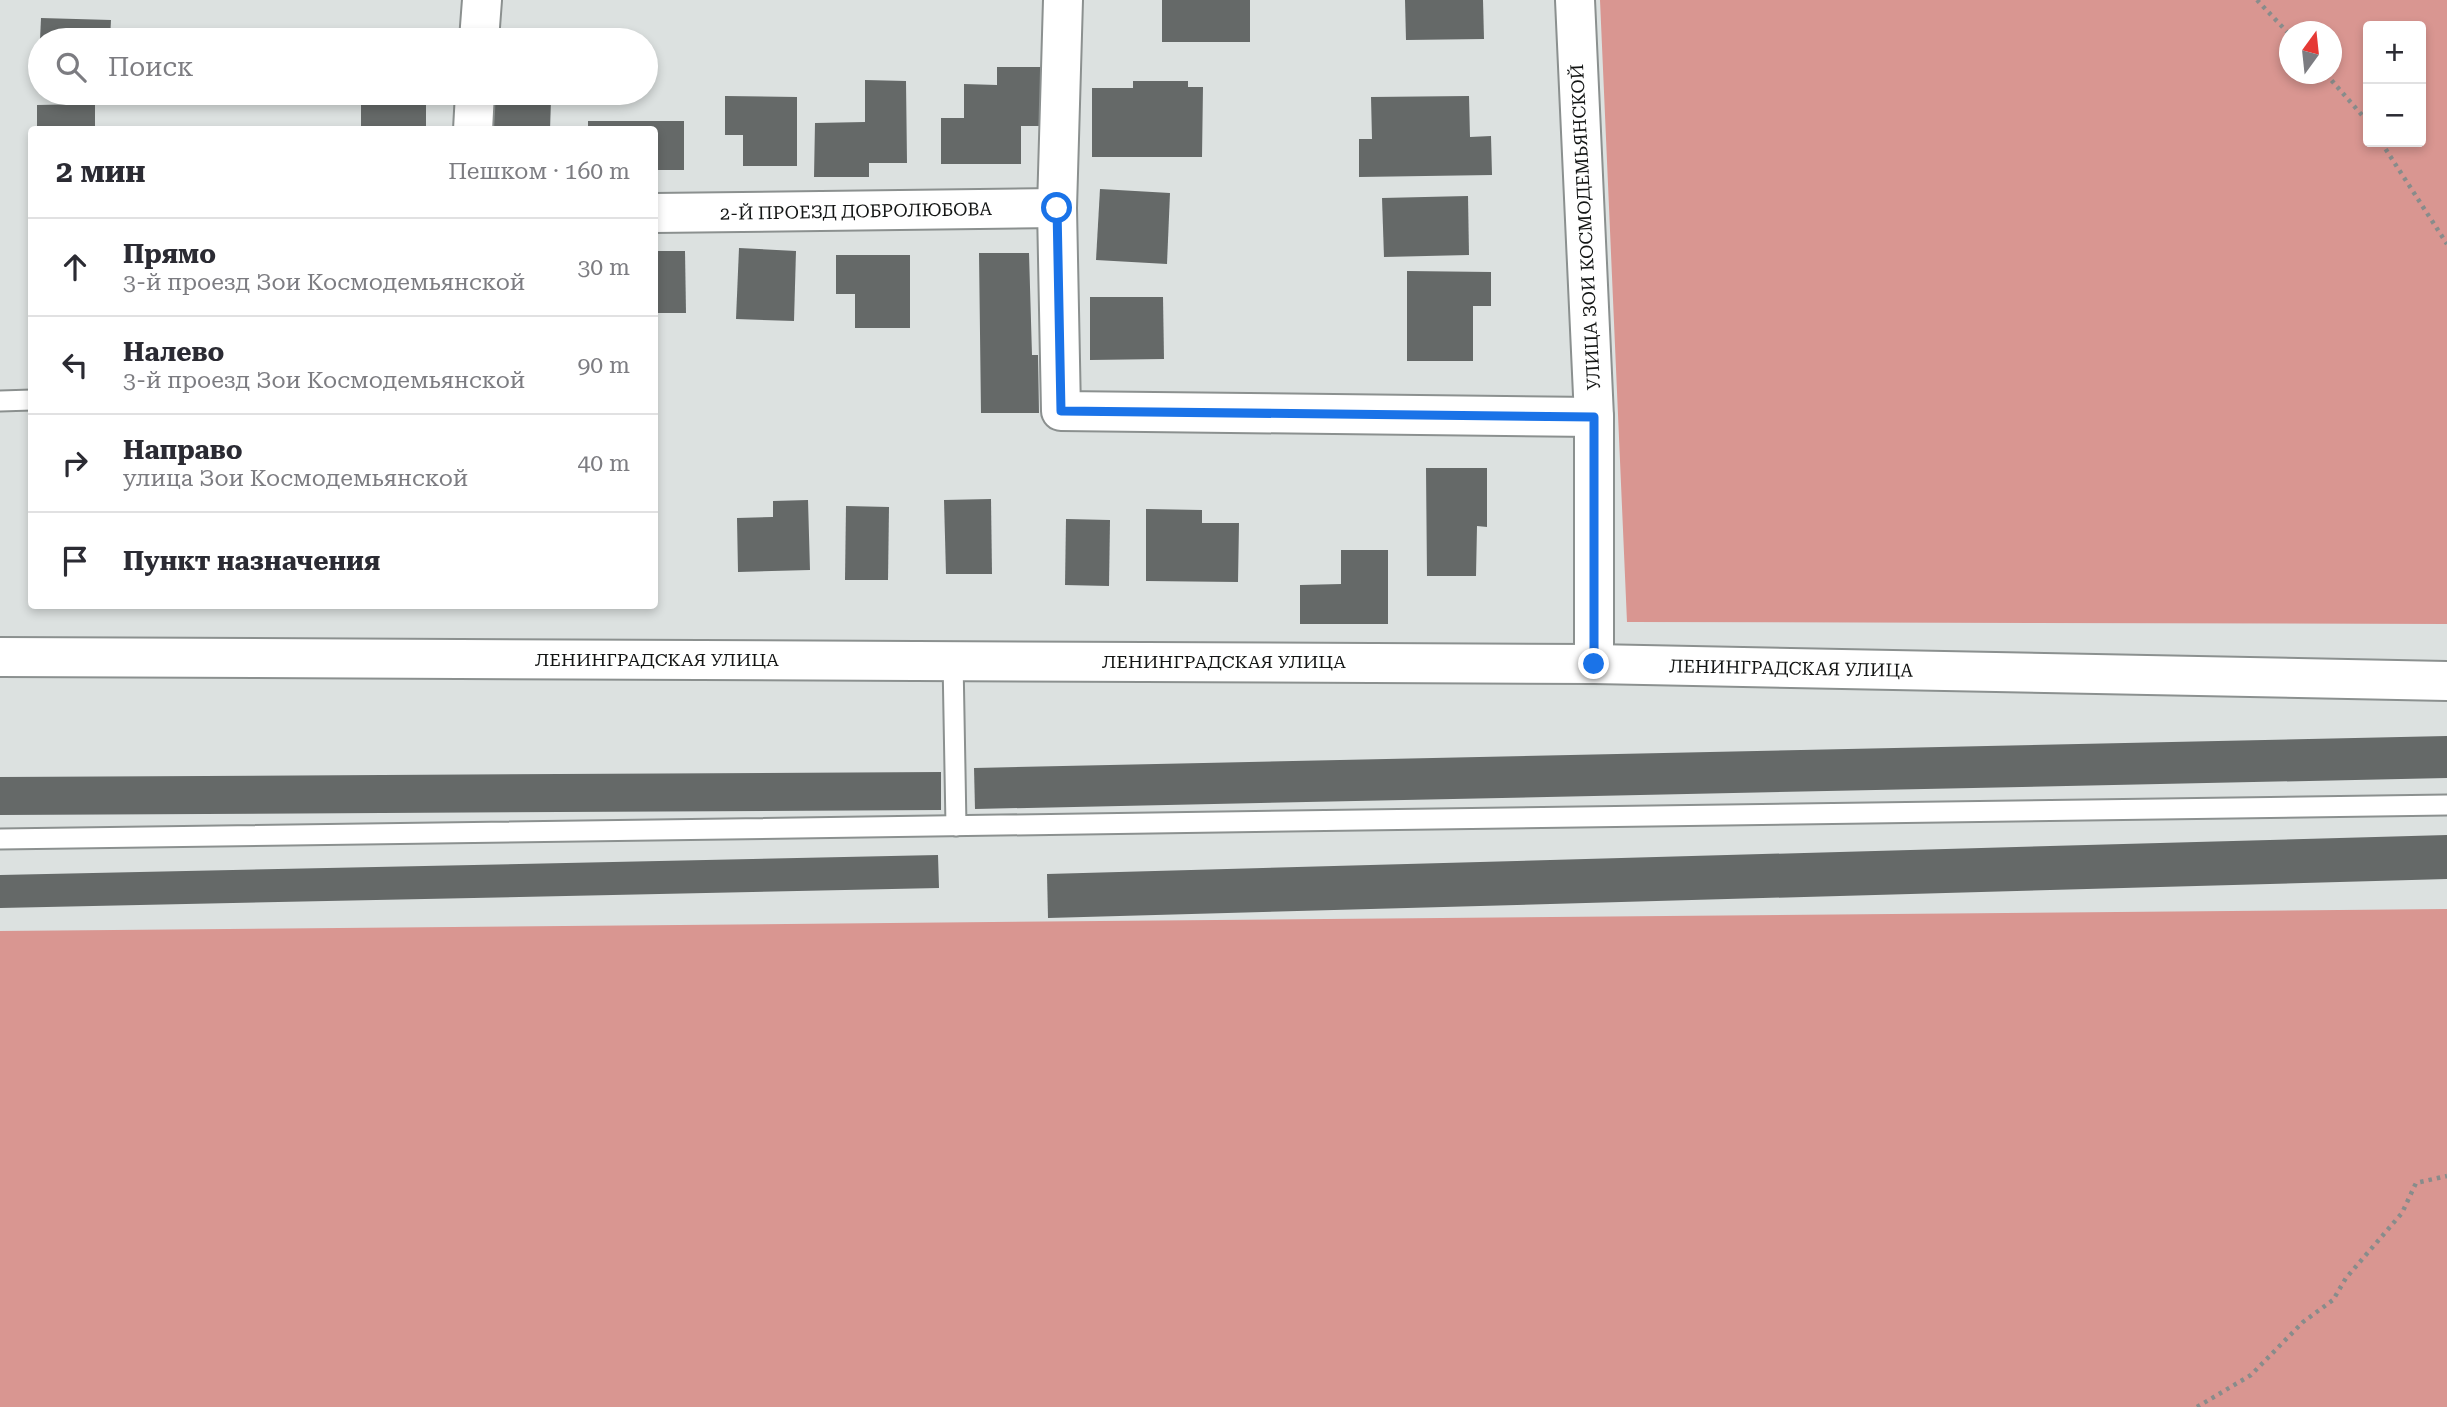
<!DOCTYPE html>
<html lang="ru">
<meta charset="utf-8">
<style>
:root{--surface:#fff;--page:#f2f2f3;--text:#2b2b33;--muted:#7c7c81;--line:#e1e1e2}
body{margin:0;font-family:"Roboto Serif",serif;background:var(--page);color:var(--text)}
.controls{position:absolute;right:21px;top:21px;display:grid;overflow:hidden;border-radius:7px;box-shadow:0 4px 10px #0003}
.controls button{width:63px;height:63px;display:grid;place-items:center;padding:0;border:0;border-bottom:2px solid var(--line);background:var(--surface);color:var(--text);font:35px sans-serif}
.compass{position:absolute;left:2279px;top:21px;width:63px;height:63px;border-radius:50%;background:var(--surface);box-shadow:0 4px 10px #0003;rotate:15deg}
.stop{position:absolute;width:21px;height:21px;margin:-16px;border:5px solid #1a73e8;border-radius:50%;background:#fff}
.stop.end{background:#1a73e8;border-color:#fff;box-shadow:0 2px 7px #0008}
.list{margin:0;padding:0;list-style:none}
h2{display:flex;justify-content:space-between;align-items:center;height:91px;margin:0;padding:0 28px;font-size:30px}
h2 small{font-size:23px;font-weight:400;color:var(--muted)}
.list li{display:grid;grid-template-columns:46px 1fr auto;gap:21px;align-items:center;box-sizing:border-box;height:98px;padding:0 28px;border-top:2px solid var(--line)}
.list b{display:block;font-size:26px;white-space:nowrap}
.list p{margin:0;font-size:23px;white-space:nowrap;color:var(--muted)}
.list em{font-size:23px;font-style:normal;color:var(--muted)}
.icon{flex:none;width:38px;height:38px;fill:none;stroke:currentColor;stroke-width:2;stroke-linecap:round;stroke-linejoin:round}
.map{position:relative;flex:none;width:2447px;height:1407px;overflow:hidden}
.search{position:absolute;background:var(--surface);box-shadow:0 4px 10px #0003;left:28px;top:28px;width:630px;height:77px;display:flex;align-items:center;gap:18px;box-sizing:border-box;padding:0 24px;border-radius:38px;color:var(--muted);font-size:26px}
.panel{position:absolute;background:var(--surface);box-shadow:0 4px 10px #0003;left:28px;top:126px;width:630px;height:483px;border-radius:7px}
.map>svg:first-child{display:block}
</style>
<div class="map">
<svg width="2447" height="1407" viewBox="0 0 2447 1407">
<rect width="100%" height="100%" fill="#dce1e0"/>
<g fill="#d99691" fill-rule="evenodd">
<path d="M1600,0H2447V624L1627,622ZM2368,26H2421V142H2368ZM2290,32H2332V74H2290Z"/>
<path d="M2447,909V1407H0V931Z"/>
</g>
<g fill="#656968">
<rect x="1162" y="0" width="88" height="42"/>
<path d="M1405,0H1483L1484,39L1406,40Z"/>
<path d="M41,18L111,20L110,40H40Z"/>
<path d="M364,32L426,35V40H364Z"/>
<path d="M997,67H1042L1041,126H1021V164H941V118H964V84L997,85Z"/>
<path d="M865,80L906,81L907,163H869V177H814L815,123L865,122Z"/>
<path d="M1133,81H1188V87H1203L1202,157H1092V88H1133Z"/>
<path d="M725,96L797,97V166H743V135H725Z"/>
<path d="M1469,96L1470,137L1491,136L1492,175L1359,177V139H1372L1371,97Z"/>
<path d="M492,98L551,100L550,130H491Z"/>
<rect x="361" y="101" width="65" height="29"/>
<path d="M95,104V130H37V105Z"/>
<path d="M588,121H684V170H654V130H588Z"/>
<path d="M1100,189L1170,193L1167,264L1096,260Z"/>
<path d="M1468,196L1469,255L1384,257L1382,198Z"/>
<path d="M739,248L796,251L794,321L736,319Z"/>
<path d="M654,251H685L686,313H654Z"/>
<path d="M979,253H1029L1032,355H1038L1039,413H981Z"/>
<path d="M836,255H910V328H855V294H836Z"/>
<path d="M1407,271L1491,272V306H1473V361H1407Z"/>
<path d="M1090,297H1163L1164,359L1090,360Z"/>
<path d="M1426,468H1487V527L1477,526L1476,576H1427Z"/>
<path d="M991,499L992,574H946L944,500Z"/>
<path d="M808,500L810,570L738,572L737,518L773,517V501Z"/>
<path d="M846,506L889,507L888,580H845Z"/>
<path d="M1146,509L1202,510V523H1239L1238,582L1146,581Z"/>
<path d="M1066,519L1110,520L1109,586L1065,585Z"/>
<path d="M1341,550H1388V624H1300V585L1341,584Z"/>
<path d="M2447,736V778L975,809L974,768Z"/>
<path d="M941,772V810L0,815V777Z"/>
<path d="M2447,835V879L1048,918L1047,874Z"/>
<path d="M938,855L939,888L0,908V875Z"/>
</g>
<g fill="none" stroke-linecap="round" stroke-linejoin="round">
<defs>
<g id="service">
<path d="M0,401L32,400"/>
<path d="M953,660L956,826"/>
<path d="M0,839L2447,805"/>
</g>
<g id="minor">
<path d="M1063,0L1057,208L1061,411L1594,417"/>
<path d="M1575,0L1594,417V664"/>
<path d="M479,40L482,0"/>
<path d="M473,130L475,93"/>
<path d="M654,213L1057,208"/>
</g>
<path id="tertiary" d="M0,657L1594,664L2447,681"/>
</defs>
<use href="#service" stroke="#8b908f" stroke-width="23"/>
<use href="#minor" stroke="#8b908f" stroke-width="42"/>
<use href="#tertiary" stroke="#8b908f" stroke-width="42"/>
<g stroke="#888c8b" stroke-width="4.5" stroke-dasharray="3.5 5" stroke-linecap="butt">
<path d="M2257,0L2290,35"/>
<path d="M2326,74L2368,122"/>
<path d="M2381,142L2447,244"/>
<path d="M2197,1407L2251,1375L2303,1322L2333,1300L2346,1278L2402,1213L2416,1183L2447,1176"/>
</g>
<use href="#service" stroke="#fff" stroke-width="19"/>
<use href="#minor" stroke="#fff" stroke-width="38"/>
<use href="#tertiary" stroke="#fff" stroke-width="38"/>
</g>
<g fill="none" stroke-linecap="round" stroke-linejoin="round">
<path stroke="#1a73e8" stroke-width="9" d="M1057,208L1061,411L1594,417V664"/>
</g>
<g text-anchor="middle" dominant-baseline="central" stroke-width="5" stroke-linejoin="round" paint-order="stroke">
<g font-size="18" fill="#131514" stroke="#fff">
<text transform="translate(856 211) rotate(-1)">2-Й ПРОЕЗД ДОБРОЛЮБОВА</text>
<text transform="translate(1585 227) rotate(-93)">УЛИЦА ЗОИ КОСМОДЕМЬЯНСКОЙ</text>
<text x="657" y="659">ЛЕНИНГРАДСКАЯ УЛИЦА</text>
<text x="1224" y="661">ЛЕНИНГРАДСКАЯ УЛИЦА</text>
<text transform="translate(1791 668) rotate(1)">ЛЕНИНГРАДСКАЯ УЛИЦА</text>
</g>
</g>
</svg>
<div class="controls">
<button>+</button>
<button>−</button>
</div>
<svg class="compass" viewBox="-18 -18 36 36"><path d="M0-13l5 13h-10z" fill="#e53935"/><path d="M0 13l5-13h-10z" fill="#7c7c81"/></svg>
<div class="stop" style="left:1057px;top:208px"></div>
<div class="stop end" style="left:1594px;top:664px"></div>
<div class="search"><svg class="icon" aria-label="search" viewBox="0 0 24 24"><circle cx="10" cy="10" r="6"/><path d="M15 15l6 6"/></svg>Поиск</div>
<section class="panel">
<h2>2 мин<small>Пешком · 160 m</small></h2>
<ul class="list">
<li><svg class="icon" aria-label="ahead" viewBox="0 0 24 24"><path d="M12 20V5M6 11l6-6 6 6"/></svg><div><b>Прямо</b><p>3-й проезд Зои Космодемьянской</p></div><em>30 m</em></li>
<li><svg class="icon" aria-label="left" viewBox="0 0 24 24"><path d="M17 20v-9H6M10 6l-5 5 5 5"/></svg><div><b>Налево</b><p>3-й проезд Зои Космодемьянской</p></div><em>90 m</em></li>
<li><svg class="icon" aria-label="right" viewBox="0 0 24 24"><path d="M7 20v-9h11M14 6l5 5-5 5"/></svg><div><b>Направо</b><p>улица Зои Космодемьянской</p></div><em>40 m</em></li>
<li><svg class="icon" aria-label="arrive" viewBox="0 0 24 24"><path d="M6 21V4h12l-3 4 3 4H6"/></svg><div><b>Пункт назначения</b></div></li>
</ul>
</section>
</div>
